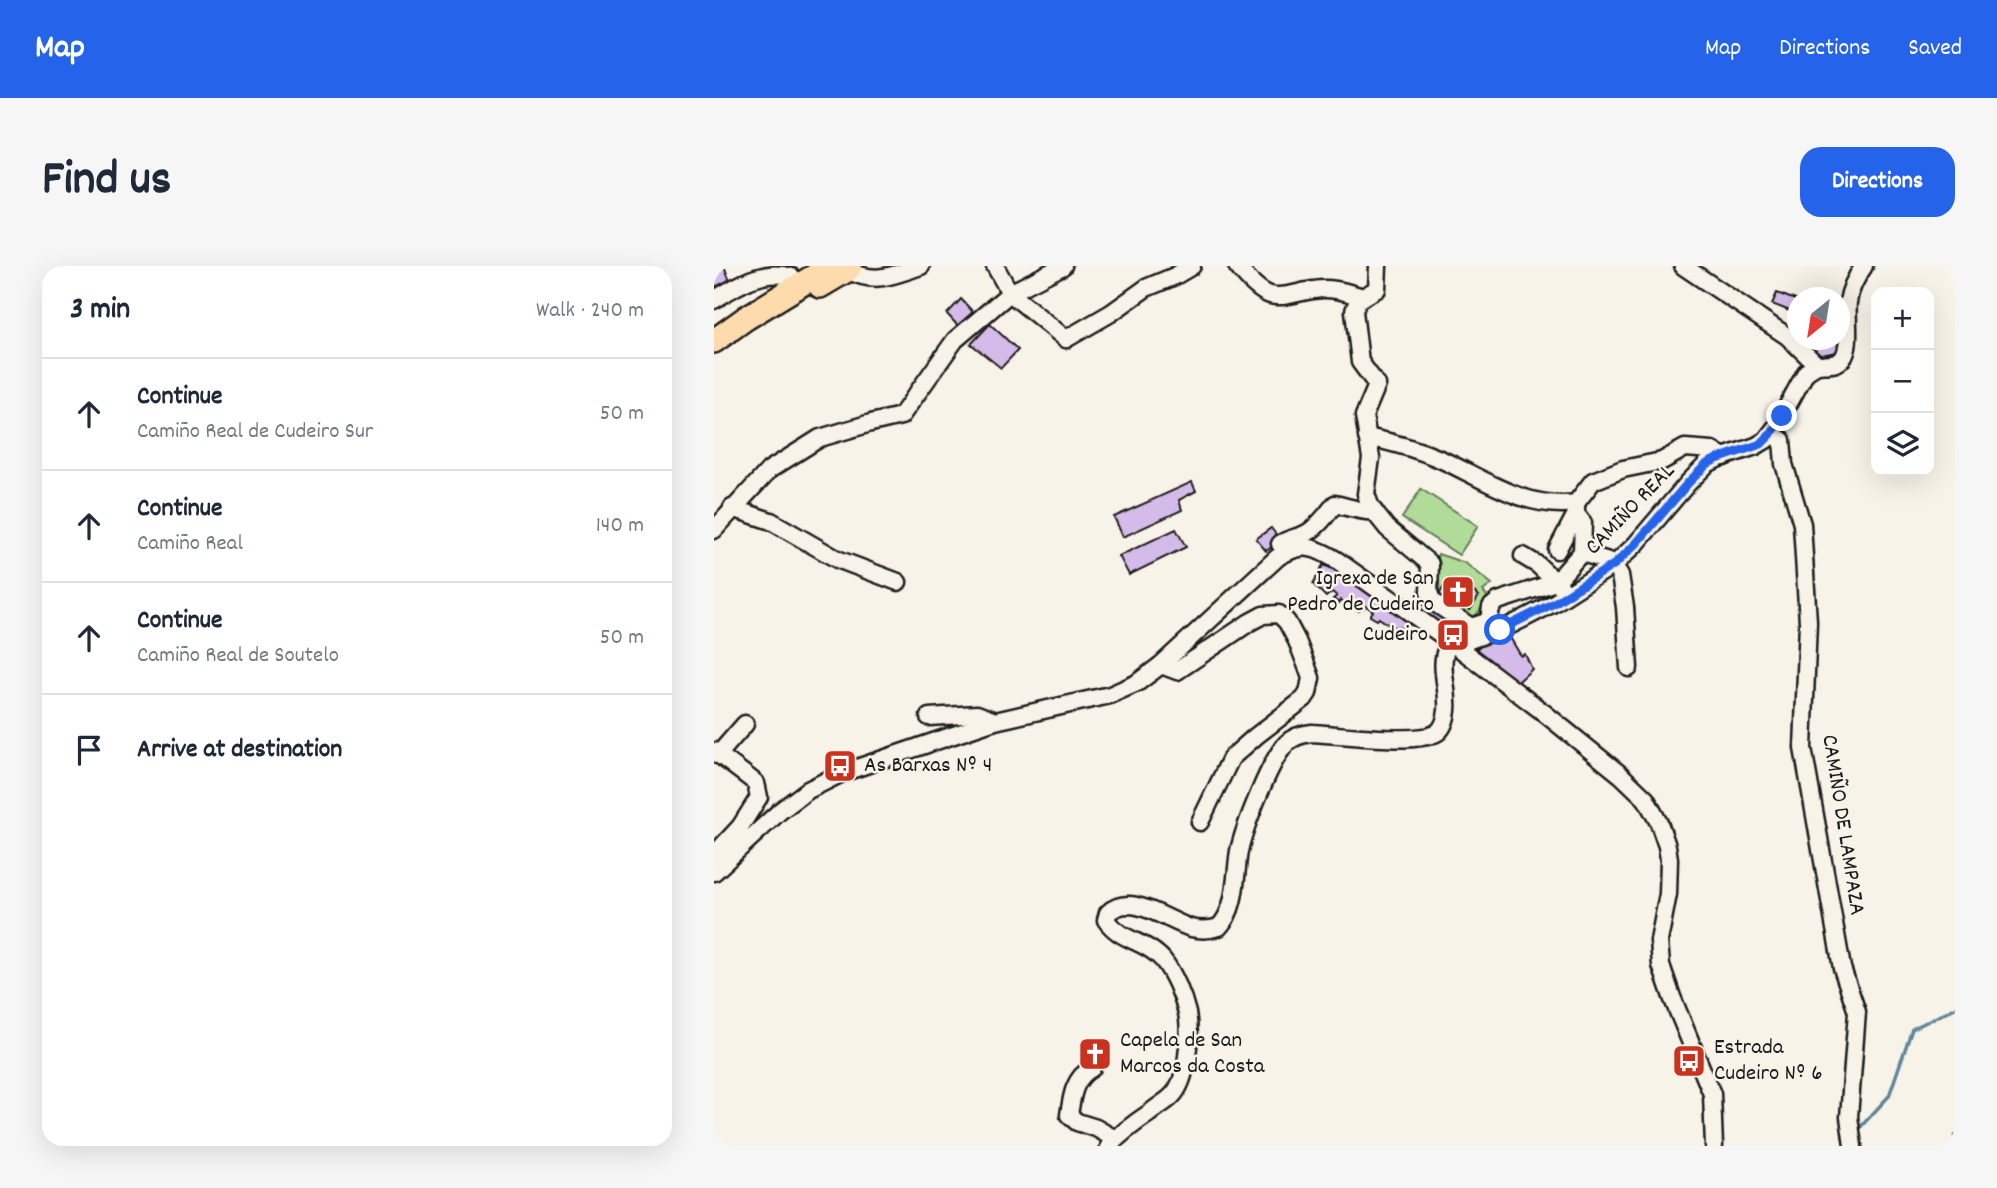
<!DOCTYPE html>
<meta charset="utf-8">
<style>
:root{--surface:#fff;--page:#f6f6f7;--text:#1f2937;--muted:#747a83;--line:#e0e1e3;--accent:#2563eb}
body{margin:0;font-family:Dekko,sans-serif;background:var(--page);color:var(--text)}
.controls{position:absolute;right:21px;top:21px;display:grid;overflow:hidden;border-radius:14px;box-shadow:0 7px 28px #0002}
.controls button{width:63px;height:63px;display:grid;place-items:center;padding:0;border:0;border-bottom:2px solid var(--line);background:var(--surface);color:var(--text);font:35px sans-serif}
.compass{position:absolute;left:1073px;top:21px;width:63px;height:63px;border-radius:50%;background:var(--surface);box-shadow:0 7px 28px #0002;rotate:210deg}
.stop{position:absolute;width:21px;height:21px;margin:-16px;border:5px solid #2563eb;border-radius:50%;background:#fff}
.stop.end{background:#2563eb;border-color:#fff;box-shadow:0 2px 7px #0008}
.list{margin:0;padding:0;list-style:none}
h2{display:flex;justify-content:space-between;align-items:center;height:91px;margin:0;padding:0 28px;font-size:30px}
h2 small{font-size:23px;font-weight:400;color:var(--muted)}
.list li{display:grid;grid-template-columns:46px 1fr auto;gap:21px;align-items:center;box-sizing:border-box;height:112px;padding:0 28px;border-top:2px solid var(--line)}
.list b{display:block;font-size:26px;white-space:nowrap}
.list p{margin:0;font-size:23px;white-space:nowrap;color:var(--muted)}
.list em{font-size:23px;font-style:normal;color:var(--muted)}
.icon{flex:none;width:38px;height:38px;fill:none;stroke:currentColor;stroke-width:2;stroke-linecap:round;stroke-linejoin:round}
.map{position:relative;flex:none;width:1241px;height:880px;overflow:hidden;border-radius:21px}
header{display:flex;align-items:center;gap:42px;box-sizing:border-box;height:98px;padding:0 35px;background:var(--accent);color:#fff}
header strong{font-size:33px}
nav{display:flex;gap:38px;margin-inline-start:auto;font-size:24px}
.intro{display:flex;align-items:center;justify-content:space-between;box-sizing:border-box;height:168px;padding:0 42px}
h1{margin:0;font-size:49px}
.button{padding:18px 32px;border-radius:21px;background:var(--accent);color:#fff;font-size:24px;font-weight:700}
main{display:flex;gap:42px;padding:0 42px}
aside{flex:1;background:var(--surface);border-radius:21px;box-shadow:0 7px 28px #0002}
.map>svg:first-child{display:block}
</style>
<header>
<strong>Map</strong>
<nav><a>Map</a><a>Directions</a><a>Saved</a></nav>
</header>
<div class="intro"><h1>Find us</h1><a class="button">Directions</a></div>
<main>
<aside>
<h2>3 min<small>Walk · 240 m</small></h2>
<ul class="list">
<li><svg class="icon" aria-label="ahead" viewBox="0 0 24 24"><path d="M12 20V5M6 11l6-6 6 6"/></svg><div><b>Continue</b><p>Camiño Real de Cudeiro Sur</p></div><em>50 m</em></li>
<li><svg class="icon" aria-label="ahead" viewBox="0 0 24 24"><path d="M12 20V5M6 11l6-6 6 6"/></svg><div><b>Continue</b><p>Camiño Real</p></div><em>140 m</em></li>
<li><svg class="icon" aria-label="ahead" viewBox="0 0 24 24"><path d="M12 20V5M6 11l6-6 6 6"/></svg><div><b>Continue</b><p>Camiño Real de Soutelo</p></div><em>50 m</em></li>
<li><svg class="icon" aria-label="arrive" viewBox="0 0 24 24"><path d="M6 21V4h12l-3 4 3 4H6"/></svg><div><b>Arrive at destination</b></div></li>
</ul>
</aside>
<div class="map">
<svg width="1241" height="880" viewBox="0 0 1241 880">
<rect width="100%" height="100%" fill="#f7f3e8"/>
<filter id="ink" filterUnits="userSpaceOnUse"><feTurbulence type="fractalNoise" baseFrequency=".0143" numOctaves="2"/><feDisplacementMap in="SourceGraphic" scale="14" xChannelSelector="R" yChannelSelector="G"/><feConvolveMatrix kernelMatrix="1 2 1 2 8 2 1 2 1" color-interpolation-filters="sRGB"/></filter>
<g filter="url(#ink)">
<g fill="#b0db98" stroke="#667c5a" stroke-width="2">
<path d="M707,223L764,260L745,289L688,252Z"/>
<path d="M724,288L751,297L778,318L769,325L774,332L756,358L722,336L718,307Z"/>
</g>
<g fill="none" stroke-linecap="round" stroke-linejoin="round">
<g stroke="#61869b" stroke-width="3.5">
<path d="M1142,866L1175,830L1198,763L1241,742"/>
<path d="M1241,870V876"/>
</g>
</g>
<g fill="#d5bbe9" stroke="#1c1c1c" stroke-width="2">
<path d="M5,0H10L16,14L1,21L0,3Z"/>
<path d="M1063,27L1084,35V72L1076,45L1058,38Z"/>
<path d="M247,33L259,46L244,60L233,48Z"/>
<path d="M276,58L304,84L287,102L257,78Z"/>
<path d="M1126,70L1128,85L1097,91L1084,74H1126Z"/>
<path d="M478,216L482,225L465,234L468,244L409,271L400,251Z"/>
<path d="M557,262L567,275L552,285L542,273Z"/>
<path d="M462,263L472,281L415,309L405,290Z"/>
<path d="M609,299L617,302L685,346L684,349L697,357L691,362L673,361L675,359L665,352L663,354L656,350L659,345L652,340L645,345L627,334L625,337L619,333L623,330L618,326L612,331L599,318Z"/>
<path d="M735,313L746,320L748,317L765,330L756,344L736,330L733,336L724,330Z"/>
<path d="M718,336L754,362L747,371L711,347Z"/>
<path d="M794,368L807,390L811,388L818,403L804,416L762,384L777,372Z"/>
<path d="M375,781L389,785L387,792L373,791Z"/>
</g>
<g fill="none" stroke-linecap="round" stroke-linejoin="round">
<defs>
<g id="minor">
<path d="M281,0L296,27L352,73L397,47L432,22L461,10L478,0"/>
<path d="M523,0C531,10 544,25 556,29C570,33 587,25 600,24C618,21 632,26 649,31"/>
<path d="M664,0L663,23L644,34L640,45L646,96L663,119L650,150L657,192L652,228L657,242L673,262L716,298L715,326L718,335L757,361L775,355L786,364"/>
<path d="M969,0L1073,70L1103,99"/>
<path d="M133,4C163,19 178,9 207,0"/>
<path d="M0,34C23,19 50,2 78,11L82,21"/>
<path d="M1103,99C1112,98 1123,100 1129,92C1138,80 1132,51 1134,36C1136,22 1142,11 1150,0"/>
<path d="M1057,168L1068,174L1070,198L1088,258L1094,356L1089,482L1128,702L1143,746L1135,851L1139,880"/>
<path d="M653,171C677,176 703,183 726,193C769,212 811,244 862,237L879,215L909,203L948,195L971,182L998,184L1010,191"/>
<path d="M18,242L57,255L123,293L184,316"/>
<path d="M0,264L55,204L106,172L157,157L187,150L241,74L296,27L349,0"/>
<path d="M566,278C575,272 584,272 593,267C604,261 613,248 621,238C630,240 652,247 660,245"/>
<path d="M843,284L862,248"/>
<path d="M868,286C879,292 890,292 901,298"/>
<path d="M809,290L824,299L847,321"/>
<path d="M900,300L906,309L911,341L915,402"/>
<path d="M775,355L777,341L784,335L842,316L868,286L869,257L862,248V237"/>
<path d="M447,399L463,405L536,356L549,349L565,348L573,356L583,375L592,398L597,412L594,427L590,433L542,470L517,492L486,556"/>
<path d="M215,451L263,448L281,455"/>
<path d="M0,485L42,517L45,531L26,561L0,589"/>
<path d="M4,489L31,458"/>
<path d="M0,606L66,545L94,524L128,507L281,455L396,429L423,417L447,399L564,291C589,276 600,280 624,295L729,370L829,446L907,509L932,533L945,557L953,580L955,593L954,628L945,675L947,699L958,731L998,828L1000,880"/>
<path d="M378,802C360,812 358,829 355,849L363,856L382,862L401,873"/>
<path d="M395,880C407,867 422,856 437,846C444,840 452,836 458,830C474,814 477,768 473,747C469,730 460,708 449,694C433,675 406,675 392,654L394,647C417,625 453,655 477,662C486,664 496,664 505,661C523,643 521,609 525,585C530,562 557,492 573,477C580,470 588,468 598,467C621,468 710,480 725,465C732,458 734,444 733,435C733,418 725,398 733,382L795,360L840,337L901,298L922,278L974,217L993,198L1003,193L1042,180L1052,174L1062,161L1092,106L1103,99"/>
</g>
<g id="highway">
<path d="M106,20L133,4L136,0"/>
<path d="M0,75L32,52L117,0"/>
</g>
</defs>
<use href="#minor" stroke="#1c1c1c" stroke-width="21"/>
<use href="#highway" stroke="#1c1c1c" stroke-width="28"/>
<use href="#minor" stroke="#f7f3e8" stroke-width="16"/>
<use href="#highway" stroke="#fedbac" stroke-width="23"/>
</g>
</g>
<g fill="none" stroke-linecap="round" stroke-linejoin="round" filter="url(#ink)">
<path stroke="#2563eb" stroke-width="9" d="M786,364L840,337L901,298L922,278L974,217L993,198L1003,193L1047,178L1057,168L1068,150"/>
</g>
<defs>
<symbol id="church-square" viewBox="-11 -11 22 22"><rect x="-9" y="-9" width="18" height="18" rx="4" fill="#c8321e" stroke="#f7f3e8"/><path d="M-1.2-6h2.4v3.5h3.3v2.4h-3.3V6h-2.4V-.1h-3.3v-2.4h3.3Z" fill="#fff"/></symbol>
<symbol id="bus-square" viewBox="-11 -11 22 22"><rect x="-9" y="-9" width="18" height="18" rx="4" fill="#c8321e" stroke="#f7f3e8"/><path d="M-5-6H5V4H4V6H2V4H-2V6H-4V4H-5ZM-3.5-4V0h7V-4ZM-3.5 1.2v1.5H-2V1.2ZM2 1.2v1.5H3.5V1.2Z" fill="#fff"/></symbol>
</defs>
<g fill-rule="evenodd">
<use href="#church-square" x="725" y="307" width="38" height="38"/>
<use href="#bus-square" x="720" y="350" width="38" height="38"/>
<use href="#bus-square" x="107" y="481" width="38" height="38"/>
<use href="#church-square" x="362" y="769" width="38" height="38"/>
<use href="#bus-square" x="956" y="776" width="38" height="38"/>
</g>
<g text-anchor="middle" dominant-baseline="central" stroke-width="5" stroke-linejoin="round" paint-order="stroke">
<g font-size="23" fill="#1c1c1c" stroke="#f7f3e8">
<text transform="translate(917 244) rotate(-46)">CAMIÑO REAL</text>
<text transform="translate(1128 559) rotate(81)">CAMIÑO DE LAMPAZA</text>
</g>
<g font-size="23" fill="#1c1c1c" stroke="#f7f3e8" text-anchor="start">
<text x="720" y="313" text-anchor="end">Igrexa de San<tspan x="720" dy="26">Pedro de Cudeiro</tspan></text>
<text x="714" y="369" text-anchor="end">Cudeiro</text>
<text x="150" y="500">As Barxas Nº 4</text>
<text x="406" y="775">Capela de San<tspan x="406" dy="26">Marcos da Costa</tspan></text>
<text x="1000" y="782">Estrada<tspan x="1000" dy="26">Cudeiro Nº 6</tspan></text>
</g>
</g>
</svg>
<div class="controls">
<button>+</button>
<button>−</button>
<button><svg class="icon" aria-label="layers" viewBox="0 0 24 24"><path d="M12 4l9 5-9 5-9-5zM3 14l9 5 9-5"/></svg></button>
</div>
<svg class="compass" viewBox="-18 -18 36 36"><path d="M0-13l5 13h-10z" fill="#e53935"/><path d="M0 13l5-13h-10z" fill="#747a83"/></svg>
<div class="stop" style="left:786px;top:364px"></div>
<div class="stop end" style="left:1068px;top:150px"></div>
</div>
</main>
